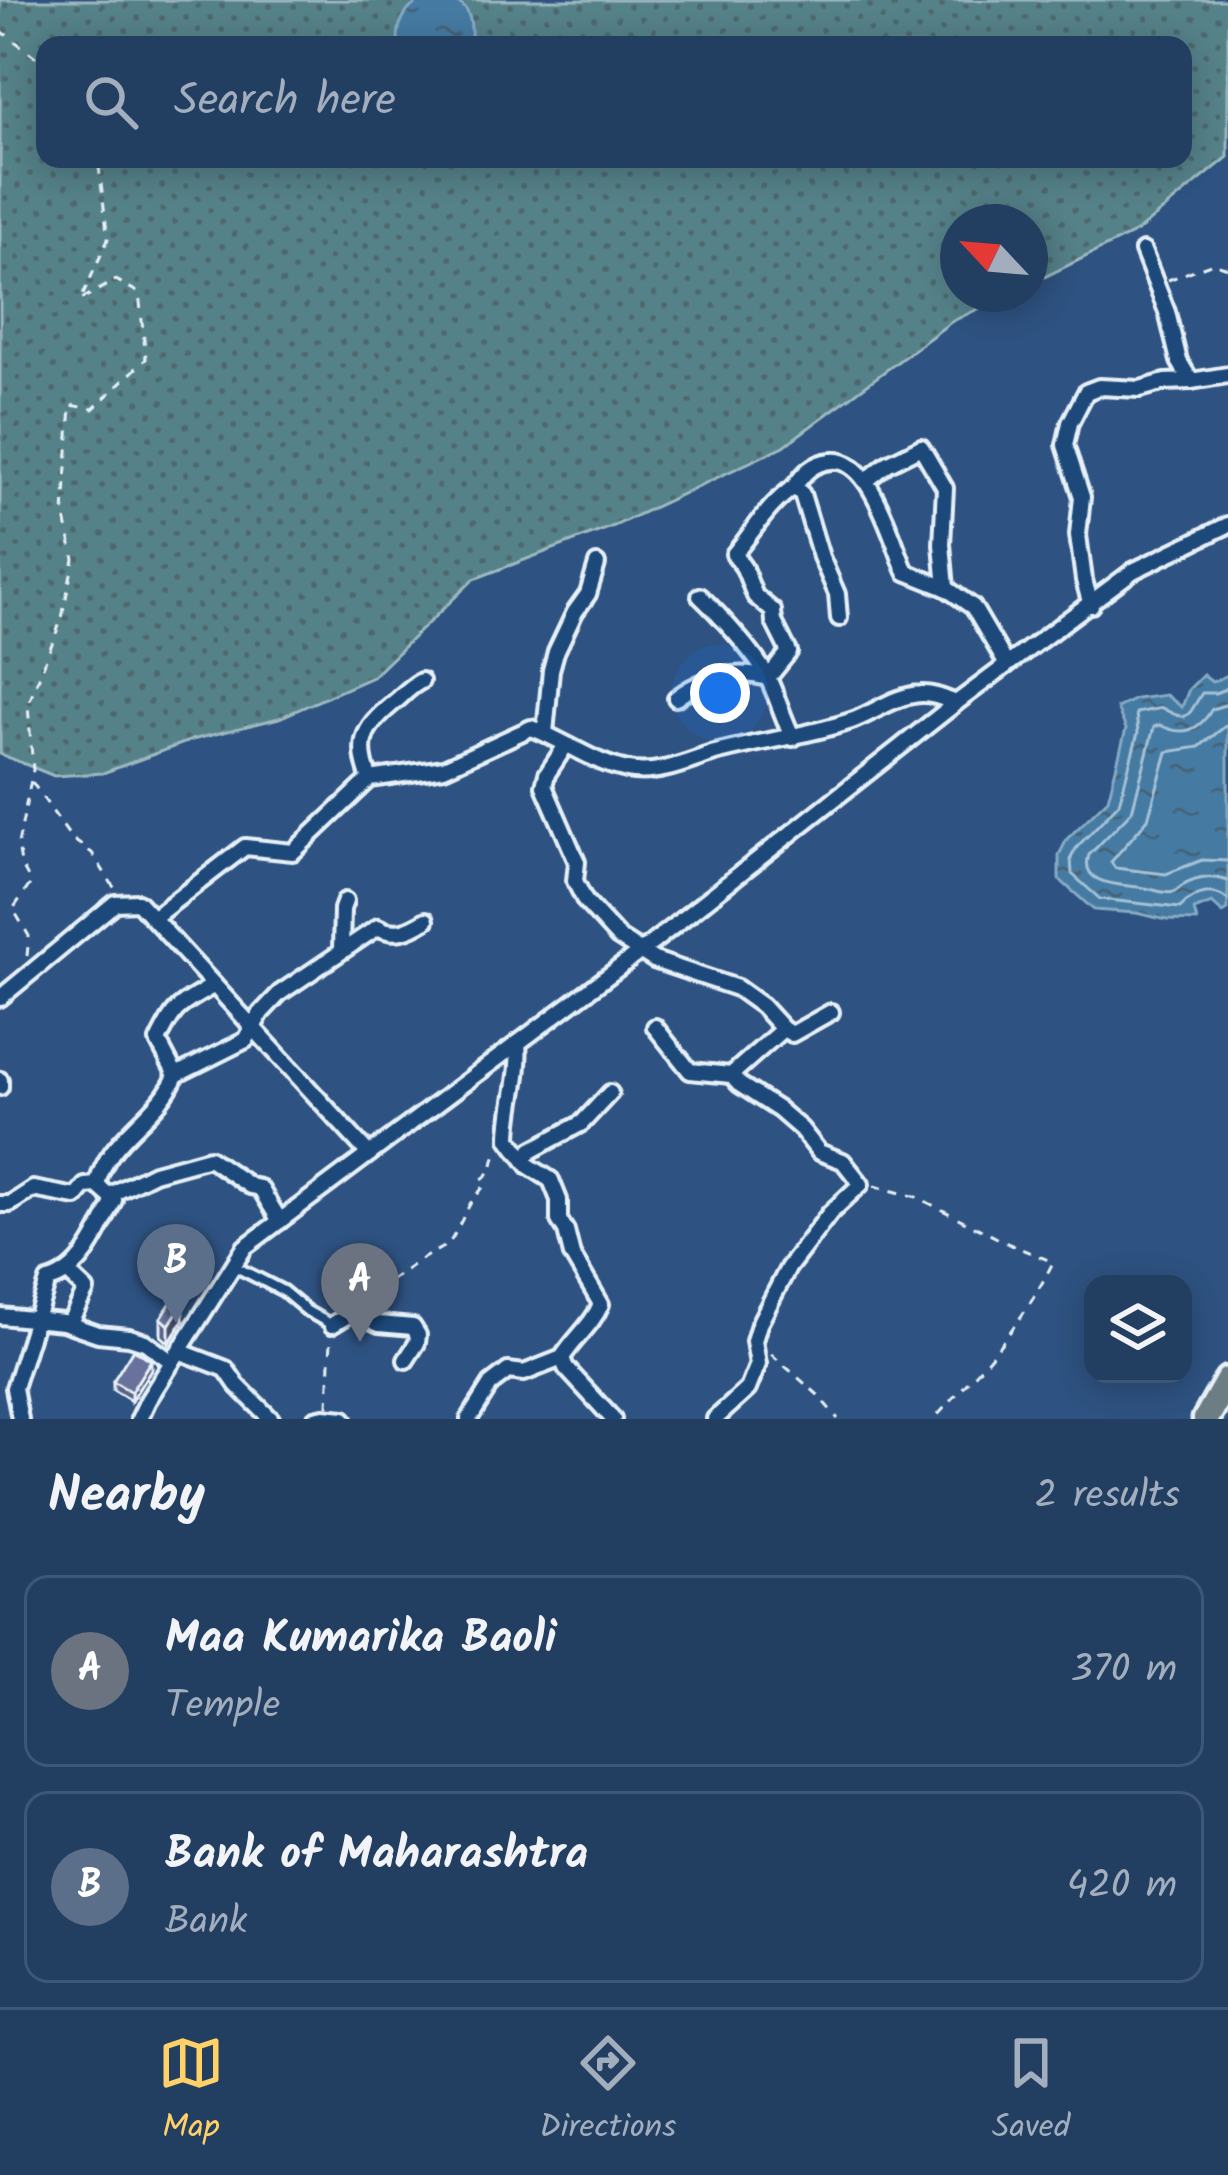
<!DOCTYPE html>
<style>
:root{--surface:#223e61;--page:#2a4567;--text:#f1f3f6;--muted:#a2aebd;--line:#3f5776;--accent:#ffd166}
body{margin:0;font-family:Kalam,sans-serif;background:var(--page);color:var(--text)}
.controls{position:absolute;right:36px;bottom:36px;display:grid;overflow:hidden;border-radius:24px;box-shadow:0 6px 30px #0003}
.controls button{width:108px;height:108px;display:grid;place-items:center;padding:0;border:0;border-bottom:3px solid var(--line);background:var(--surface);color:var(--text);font:60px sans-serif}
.compass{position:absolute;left:940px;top:204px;width:108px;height:108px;border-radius:50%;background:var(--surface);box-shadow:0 6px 30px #0003;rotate:296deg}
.you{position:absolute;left:720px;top:693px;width:42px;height:42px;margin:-30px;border:9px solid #fff;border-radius:50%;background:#1a73e8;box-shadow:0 0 0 18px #1a73e833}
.badge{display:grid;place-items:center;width:78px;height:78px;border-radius:50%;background:var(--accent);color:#fff;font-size:39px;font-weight:700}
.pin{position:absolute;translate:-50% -99px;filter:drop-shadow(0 3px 6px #0008)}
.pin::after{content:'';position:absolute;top:63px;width:42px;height:36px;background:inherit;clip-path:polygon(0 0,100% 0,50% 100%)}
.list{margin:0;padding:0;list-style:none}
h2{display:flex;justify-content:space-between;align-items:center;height:156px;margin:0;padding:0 48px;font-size:51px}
h2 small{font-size:39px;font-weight:400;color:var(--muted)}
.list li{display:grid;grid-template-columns:78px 1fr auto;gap:36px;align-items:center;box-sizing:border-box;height:192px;margin:0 24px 24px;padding:0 24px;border:3px solid var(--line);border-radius:24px}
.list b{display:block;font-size:45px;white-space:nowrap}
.list p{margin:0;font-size:39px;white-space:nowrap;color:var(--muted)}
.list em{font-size:39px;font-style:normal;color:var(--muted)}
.icon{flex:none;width:66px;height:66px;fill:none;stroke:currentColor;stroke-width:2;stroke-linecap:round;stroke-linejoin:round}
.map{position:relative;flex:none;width:1228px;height:1419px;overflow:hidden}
.search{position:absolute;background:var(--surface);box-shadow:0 6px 30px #0003;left:36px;right:36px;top:36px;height:132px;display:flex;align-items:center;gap:30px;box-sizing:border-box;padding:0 42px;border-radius:24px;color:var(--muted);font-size:45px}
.sheet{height:588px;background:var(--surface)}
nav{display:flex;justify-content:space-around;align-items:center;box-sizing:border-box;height:168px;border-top:3px solid var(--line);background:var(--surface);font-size:33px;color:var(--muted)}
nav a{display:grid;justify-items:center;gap:6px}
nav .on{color:var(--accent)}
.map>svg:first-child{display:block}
</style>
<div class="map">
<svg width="1228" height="1419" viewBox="0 0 1228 1419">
<defs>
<pattern id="grass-dots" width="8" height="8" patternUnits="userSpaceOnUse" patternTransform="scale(3)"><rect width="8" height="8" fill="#548189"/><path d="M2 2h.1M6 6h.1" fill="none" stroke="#4e676d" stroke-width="1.8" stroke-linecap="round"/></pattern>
<pattern id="water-ripples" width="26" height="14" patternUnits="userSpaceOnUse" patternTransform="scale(3)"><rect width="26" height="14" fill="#447aa2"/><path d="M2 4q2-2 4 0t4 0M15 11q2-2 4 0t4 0" fill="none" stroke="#45647a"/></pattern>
</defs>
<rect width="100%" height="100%" fill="#2e5281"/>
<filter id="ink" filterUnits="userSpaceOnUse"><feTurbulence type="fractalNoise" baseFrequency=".00833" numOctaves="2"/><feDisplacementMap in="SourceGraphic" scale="24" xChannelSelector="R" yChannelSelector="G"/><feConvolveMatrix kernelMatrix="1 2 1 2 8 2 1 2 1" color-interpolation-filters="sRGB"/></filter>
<g filter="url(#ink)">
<path fill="url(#grass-dots)" stroke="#9eb9c0" stroke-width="3" fill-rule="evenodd" d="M0,0H1228V157L1138,231L1030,284V222H958V294H1009L951,322L784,446L614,526L474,579L372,677L279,718L192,740L103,773L54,776L0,754ZM45,45H1183V159H45Z"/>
<g fill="url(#water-ripples)" stroke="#86aac4" stroke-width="3">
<path d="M422,0C462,0 473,0 471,45H399C395,27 405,8 422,0Z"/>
<path d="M1203,675L1212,682L1228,675V910L1223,913L1212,903L1194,910L1197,921L1167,920L1136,913L1094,910L1059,879V855L1067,839L1108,799L1126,729L1117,708L1136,699L1166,695L1182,707L1189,689Z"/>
</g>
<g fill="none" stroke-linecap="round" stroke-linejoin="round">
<g stroke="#a6c1d6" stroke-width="3">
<path d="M1228,688L1215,693H1202C1187,716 1190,724 1162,708L1136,713L1138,733L1119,803L1077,847L1071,858L1072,874L1100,899L1180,908C1194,893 1212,887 1228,900"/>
<path d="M1228,704L1212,709C1199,731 1183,737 1160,725L1154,727L1132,811L1089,855C1078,888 1127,884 1145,888C1153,889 1166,895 1174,892C1177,891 1179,888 1182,886C1197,877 1212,875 1228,881"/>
<path d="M1228,724L1199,747L1167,752L1148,819L1111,862L1115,868L1166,874L1202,860L1228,861"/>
</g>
<defs>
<path id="lane" d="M234,1266L283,1291L307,1311L332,1325"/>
<g id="street">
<path d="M1143,251L1167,312L1179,361L1191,381L1228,375"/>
<path d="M866,481L887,464L921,447L945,488L942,544L946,588"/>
<path d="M794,487C804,473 812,463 831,461C871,456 893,543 906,572L946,588L973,607L1007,665"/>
<path d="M700,596C718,613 756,655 767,676C777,696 783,718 793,738"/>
<path d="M1091,605L1084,580L1078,535L1082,497L1065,445L1070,423L1086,392L1099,387L1140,389L1165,382L1191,381"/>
<path d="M676,698C704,677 733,669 768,678L789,652L774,622L773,611L755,596L744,568L734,554C754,531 768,505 794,487L802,494L821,557L837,594L839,618"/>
<path d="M545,733L551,670L556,652L575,612L588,594L597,564"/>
<path d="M566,745L547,774L544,786L577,862L575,881L585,901L618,937L654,960L737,988L762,1006L783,1029L792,1034L831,1012"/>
<path d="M370,779C354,740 366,725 397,700C405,693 411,686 421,681"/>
<path d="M154,917L245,847L293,852L370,779L444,768L531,728C565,740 596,766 634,771C662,774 689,761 715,753C760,741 807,736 851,721C874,713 896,695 921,694C933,693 945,699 956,703"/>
<path d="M341,950L342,909L345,901"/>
<path d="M0,998L115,903L138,902L369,1154"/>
<path d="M655,1027L690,1071L731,1075L783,1029"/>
<path d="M518,1043C521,1076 509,1106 509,1139L529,1166L551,1180L559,1200V1220L566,1231L572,1255L601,1304C592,1326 574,1338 562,1358L566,1368L613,1419"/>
<path d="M176,1075L246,1040L261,1013L280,993L378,927C395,937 410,930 426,920"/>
<path d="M0,1080V1087"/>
<path d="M524,1158L532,1150L582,1123L610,1093"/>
<path d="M97,1185C107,1137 159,1118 176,1075L158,1041C177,1002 179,1007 214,985"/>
<path d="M110,1195L154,1173L209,1158L250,1186L260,1188L280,1221"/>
<path d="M0,1204H10L33,1189L76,1197L85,1186L97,1185L114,1200C100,1230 82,1273 48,1281L14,1388L20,1419"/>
<path d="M68,1273L86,1290L69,1324"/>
<path d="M0,1316L63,1322L98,1334L129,1337L145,1342L172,1362"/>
<path d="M332,1325L353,1312L379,1324L413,1327L418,1335L417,1343L406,1360"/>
<path d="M179,1351L226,1369L237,1385L271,1419"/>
<path d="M139,1419L148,1400L245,1247L652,943L956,703L1133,571L1228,525"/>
<path d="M315,1419L324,1417L344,1419"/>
<path d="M469,1419L491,1384L508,1371L524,1373L562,1358"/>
<path d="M715,1419L748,1389L758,1364L754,1341L759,1324L788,1268L830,1213L861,1184L843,1161L819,1152L801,1129L779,1110L739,1084L731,1075"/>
</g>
<path id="highway" d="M1206,1419L1228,1380"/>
</defs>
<use href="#lane" stroke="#e8f1f8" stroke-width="16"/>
<use href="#street" stroke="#e8f1f8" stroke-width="22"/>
<use href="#highway" stroke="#e8f1f8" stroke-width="33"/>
<g stroke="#e8f1f8" stroke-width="3" stroke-dasharray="9 9" stroke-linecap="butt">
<path d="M0,30L45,64"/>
<path d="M1168,280L1213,263L1228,268"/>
<path d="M83,295L108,239L98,159"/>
<path d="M32,782L71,838L92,853L117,892"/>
<path d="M27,956L29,936L13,909L31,883L21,864L18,844L33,770L28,705L62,618L74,559L64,513L71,405L93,409L146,359L139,293L116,280L82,299"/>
<path d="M874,1186L917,1197L1009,1244L1053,1262C1022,1326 981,1368 934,1419"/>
<path d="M361,1301L420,1260L445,1246L452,1239L470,1204L484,1186L482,1179C497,1169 491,1160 499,1148"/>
<path d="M771,1354L817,1394L838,1419"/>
<path d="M328,1406L331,1339"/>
</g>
<use href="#lane" stroke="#1f4a7a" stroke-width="8"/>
<use href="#street" stroke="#1f4a7a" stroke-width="14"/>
<use href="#highway" stroke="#6d7d84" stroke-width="24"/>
</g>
<g fill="#596286" stroke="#e8f1f8" stroke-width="3">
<path d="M161,1318L183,1321L169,1343L161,1336Z"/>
<path d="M151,1369L131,1401L113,1390V1381Z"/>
</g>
<g fill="#49506d" stroke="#e8f1f8" stroke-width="3">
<path d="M183,1303V1321L169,1343V1325Z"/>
<path d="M151,1360V1369L131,1401V1392Z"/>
</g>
<g fill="#68729c" stroke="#e8f1f8" stroke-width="3">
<path d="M175,1296L183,1303L169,1325L161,1318Z"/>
<path d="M133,1349L151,1360L131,1392L113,1381Z"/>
</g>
</g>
</svg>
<div class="controls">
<button><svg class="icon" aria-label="layers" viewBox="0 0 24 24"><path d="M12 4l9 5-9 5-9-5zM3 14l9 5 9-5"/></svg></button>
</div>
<svg class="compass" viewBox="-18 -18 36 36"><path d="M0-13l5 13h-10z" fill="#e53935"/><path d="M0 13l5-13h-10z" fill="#a2aebd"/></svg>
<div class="you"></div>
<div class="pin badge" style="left:360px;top:1342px;background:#6b7280">A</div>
<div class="pin badge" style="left:176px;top:1323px;background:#5c6f8a">B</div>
<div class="search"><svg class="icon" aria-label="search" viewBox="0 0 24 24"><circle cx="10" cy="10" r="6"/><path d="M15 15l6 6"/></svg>Search here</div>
</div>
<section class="sheet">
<h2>Nearby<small>2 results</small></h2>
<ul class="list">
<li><span class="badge" style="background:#6b7280">A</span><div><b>Maa Kumarika Baoli</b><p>Temple</p></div><em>370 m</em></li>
<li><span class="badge" style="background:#5c6f8a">B</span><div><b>Bank of Maharashtra</b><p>Bank</p></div><em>420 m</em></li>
</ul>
</section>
<nav>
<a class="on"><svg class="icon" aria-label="map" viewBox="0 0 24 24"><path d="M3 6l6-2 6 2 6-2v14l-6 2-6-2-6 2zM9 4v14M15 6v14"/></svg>Map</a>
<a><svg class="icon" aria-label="directions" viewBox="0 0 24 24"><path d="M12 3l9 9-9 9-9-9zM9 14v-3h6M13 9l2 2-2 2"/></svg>Directions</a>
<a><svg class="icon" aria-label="saved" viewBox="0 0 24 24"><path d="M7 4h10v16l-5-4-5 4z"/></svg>Saved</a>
</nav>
